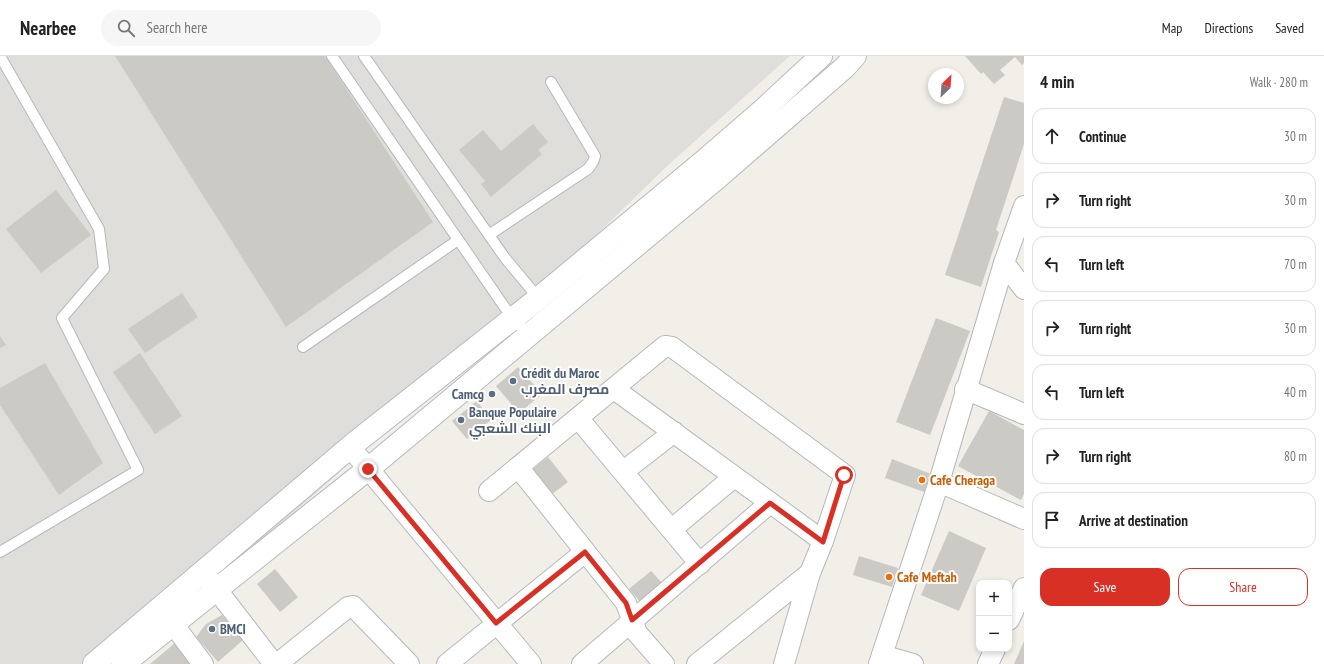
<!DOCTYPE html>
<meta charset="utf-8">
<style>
:root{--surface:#fff;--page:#f6f6f6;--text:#222;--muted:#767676;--line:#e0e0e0;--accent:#d93025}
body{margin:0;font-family:"PT Sans Narrow",Cairo,sans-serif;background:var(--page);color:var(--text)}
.controls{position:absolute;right:12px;bottom:12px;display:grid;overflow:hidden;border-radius:8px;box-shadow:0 2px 6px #0003}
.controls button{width:36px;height:36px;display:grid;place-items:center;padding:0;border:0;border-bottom:1px solid var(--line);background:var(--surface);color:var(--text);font:20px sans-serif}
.compass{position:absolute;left:928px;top:12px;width:36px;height:36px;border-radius:50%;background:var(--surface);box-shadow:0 2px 6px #0003;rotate:25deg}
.stop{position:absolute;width:12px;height:12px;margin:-9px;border:3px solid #d93025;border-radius:50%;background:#fff}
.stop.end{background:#d93025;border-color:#fff;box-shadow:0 1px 4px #0008}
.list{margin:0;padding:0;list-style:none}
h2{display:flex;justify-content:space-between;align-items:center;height:52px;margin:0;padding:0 16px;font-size:17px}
h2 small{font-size:13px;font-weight:400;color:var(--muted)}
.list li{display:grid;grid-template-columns:26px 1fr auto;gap:12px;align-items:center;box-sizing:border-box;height:56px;margin:0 8px 8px;padding:0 8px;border:1px solid var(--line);border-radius:12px}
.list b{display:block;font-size:15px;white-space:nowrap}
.list em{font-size:13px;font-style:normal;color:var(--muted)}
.actions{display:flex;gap:8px;padding:12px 16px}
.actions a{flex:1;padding:9px 0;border:1px solid var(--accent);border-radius:12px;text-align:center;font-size:14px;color:var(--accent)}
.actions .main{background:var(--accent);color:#fff}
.icon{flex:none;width:22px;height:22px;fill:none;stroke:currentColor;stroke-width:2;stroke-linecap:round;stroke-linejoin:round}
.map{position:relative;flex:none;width:1024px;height:608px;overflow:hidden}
header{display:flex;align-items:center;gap:24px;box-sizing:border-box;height:56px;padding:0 20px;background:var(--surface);border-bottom:1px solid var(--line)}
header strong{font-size:19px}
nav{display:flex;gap:22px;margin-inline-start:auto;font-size:14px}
.search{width:280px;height:36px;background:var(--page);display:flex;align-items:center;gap:10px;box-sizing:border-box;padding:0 14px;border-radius:22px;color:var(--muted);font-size:15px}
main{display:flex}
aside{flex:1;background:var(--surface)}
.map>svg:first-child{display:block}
</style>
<header>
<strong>Nearbee</strong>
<div class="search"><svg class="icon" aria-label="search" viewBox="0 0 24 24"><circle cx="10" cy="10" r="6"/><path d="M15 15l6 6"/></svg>Search here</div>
<nav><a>Map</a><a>Directions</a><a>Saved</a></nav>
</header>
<main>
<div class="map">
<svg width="1024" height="608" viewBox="0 0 1024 608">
<rect width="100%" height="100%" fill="#f1efe8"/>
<path fill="#e0deda" d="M0,0H790L665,112L505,268L125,608H0Z"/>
<g fill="#cccac5">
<path d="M115,0H325L433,166L286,271Z"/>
<path d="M965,0H1024V7L1022,9L1015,1L1000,14L1005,19L994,28L983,16L981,18Z"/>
<path d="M1004,41L1024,47V88L996,174L999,176L981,231L945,219Z"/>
<path d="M533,68L548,86L538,94L542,98L491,141L481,128L485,125L459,94L483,74L501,95Z"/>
<path d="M56,134L91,179L41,217L6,173Z"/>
<path d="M182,237L198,261L145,297L128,273Z"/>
<path d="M936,262L970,275L930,379L896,366Z"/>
<path d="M0,280L6,289L0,292Z"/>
<path d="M140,297L182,360L155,378L113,316Z"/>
<path d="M45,307L103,407L59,439L0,349V332Z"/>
<path d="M518,311L542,338L519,357L496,330Z"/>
<path d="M477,345L491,364L467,383L452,365Z"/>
<path d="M989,355L1024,374V438L1021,444L958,410Z"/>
<path d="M548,401L568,426L552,438L533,413Z"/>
<path d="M892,403L931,418L924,436L885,422Z"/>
<path d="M949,475L986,492L959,555L921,539Z"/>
<path d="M859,500L898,512L892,531L853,519Z"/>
<path d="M275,513L298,541L280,556L257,528Z"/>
<path d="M651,515L664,529L642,548L629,533Z"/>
<path d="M222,559L243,584L218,606L196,581L206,568Z"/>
<path d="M1024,585V608H1014Z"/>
<path d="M175,587L191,608H150Z"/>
</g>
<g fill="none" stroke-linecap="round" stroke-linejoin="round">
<defs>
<g id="lane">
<path d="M332,0L512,262L529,278"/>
<path d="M364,0L505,202L540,244"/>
<path d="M489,179L588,113L593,106L595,100L551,26"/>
<path d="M303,291L458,184"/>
<path d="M0,496L138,414L62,262L104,213L99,173L0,0"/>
</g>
<g id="street">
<path d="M1004,207L1024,233"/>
<path d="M614,333L823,485"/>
<path d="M965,333L1024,358"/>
<path d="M578,362L700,508"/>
<path d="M350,391L531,608"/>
<path d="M518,411L626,547L637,577L664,608"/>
<path d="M624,415L674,376"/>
<path d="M939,426L1024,463"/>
<path d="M489,435L665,290L672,291L845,419L823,485L810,517L784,608"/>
<path d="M672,473L734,421"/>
<path d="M207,521L274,608"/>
<path d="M1009,564L1024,532"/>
<path d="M173,568L203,608"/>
<path d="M882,599L913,608"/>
<path d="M277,608L348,551L353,550L409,608"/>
<path d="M447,608L585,496"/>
<path d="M582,608L770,447"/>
<path d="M697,608L810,517"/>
<path d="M879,608L939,426L1004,207L1024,150"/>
<path d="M988,608L995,593"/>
</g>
<g id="secondary">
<path d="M94,608L356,386L539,242L704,105L764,53L821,0"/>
<path d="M123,608L373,409L717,122L844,12L855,0"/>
</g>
</defs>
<use href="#lane" stroke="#b5b8bc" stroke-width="12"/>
<use href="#street" stroke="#b5b8bc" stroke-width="22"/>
<use href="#secondary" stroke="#b6babf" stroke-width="24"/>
<use href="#lane" stroke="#fff" stroke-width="10"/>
<use href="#street" stroke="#fff" stroke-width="20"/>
<use href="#secondary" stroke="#fff" stroke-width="22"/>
</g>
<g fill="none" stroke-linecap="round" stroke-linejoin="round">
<path stroke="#d93025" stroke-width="5" d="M368,413L496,567L585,496L626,547L632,564L770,447L823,486L844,419"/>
</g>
<g fill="#5c6f8a" stroke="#fff" stroke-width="1.5">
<circle cx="513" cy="325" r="4"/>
<circle cx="492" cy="338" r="4"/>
<circle cx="461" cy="364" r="4"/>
<circle cx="212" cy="573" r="4"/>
</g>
<g fill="#e8710a" stroke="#fff" stroke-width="1.5">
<circle cx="922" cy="424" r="4"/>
<circle cx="889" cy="521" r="4"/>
</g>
<g text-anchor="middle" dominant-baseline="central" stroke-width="4" stroke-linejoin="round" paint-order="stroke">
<g font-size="14" font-weight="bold" fill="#4e5e75" stroke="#fff" text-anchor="start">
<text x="521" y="317">Crédit du Maroc<tspan x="521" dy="16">مصرف المغرب</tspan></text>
<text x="484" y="338" text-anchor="end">Camcg</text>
<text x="469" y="356">Banque Populaire<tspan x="469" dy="16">البنك الشعبي</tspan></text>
<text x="220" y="573">BMCI</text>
</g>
<g font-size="14" font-weight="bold" fill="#c56008" stroke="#fff" text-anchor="start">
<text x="930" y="424">Cafe Cheraga</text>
<text x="897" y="521">Cafe Meftah</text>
</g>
</g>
</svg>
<div class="controls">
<button>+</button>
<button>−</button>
</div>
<svg class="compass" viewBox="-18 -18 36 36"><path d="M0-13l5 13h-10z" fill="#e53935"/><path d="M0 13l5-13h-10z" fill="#767676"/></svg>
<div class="stop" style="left:844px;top:419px"></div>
<div class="stop end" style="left:368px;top:413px"></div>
</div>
<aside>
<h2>4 min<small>Walk · 280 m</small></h2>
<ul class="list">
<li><svg class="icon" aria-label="ahead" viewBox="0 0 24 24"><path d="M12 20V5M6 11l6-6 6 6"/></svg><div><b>Continue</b></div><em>30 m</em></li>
<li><svg class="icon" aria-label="right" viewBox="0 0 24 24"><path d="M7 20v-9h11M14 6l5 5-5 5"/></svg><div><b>Turn right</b></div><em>30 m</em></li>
<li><svg class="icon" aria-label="left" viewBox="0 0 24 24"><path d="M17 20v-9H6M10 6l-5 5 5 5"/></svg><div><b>Turn left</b></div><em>70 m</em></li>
<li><svg class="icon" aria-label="right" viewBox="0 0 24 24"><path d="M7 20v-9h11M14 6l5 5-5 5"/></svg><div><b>Turn right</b></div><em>30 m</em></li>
<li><svg class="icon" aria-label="left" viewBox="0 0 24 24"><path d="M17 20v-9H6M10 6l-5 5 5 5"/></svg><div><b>Turn left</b></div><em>40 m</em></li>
<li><svg class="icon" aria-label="right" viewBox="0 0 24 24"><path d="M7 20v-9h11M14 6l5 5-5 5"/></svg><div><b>Turn right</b></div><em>80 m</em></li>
<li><svg class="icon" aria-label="arrive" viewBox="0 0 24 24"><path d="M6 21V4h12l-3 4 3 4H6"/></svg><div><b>Arrive at destination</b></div></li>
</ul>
<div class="actions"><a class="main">Save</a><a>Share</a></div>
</aside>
</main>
